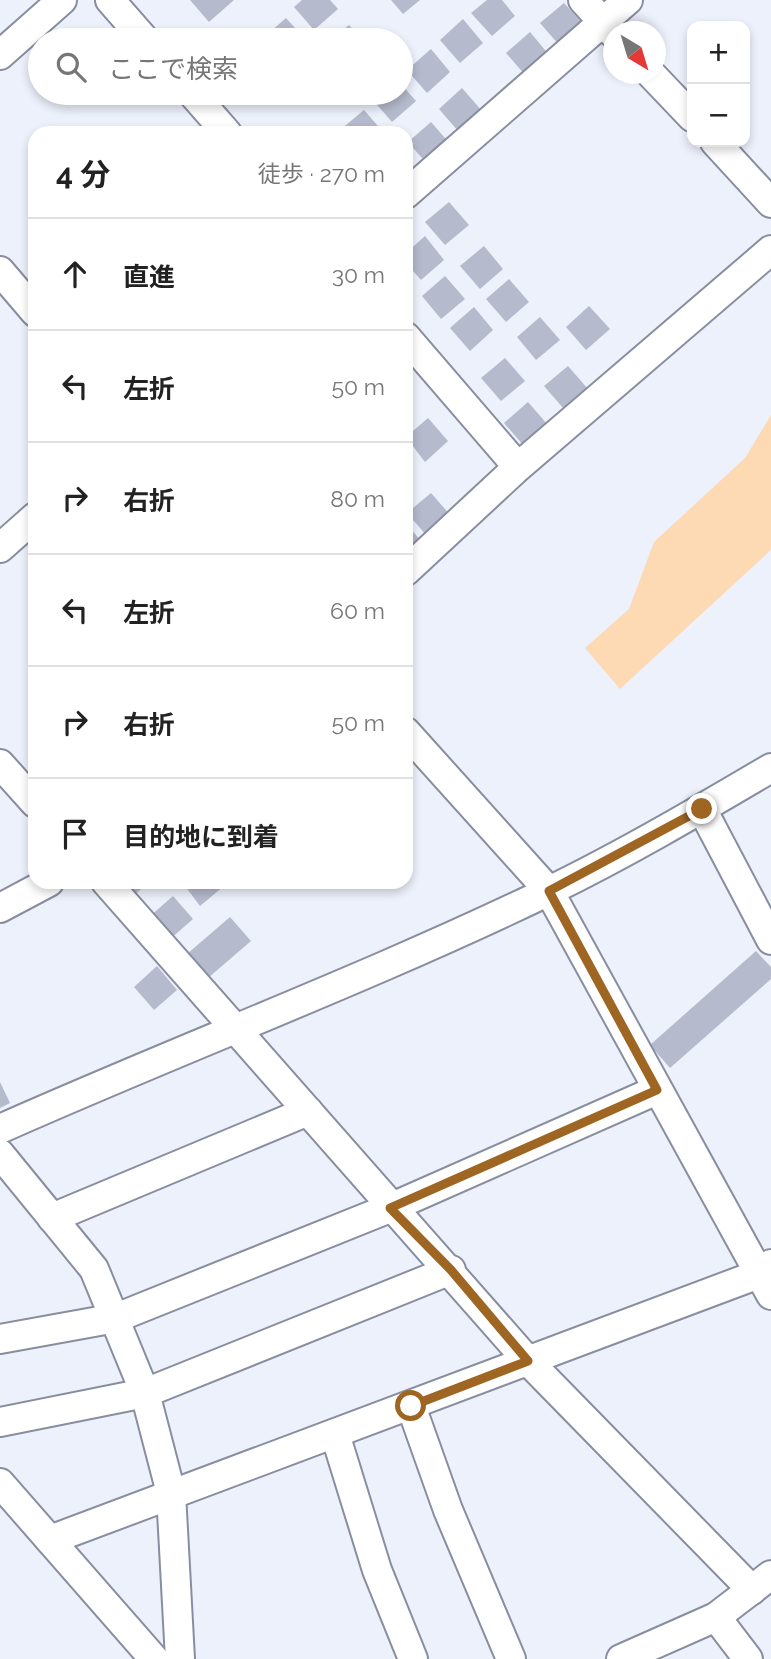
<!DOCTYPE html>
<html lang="ja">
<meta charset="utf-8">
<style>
:root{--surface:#fff;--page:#f6f6f6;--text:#222;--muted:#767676;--line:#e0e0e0}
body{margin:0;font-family:Raleway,"Noto Sans JP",sans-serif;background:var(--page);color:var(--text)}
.controls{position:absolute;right:21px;top:21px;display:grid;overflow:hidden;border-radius:14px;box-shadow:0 4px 10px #0003}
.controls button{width:63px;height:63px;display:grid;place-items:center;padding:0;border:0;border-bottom:2px solid var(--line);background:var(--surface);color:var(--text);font:35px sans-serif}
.compass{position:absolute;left:603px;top:21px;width:63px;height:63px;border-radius:50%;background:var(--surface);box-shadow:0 4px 10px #0003;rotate:142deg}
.stop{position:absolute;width:21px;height:21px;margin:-16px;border:5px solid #9e6622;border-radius:50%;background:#fff}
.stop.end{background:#9e6622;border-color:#fff;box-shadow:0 2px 7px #0008}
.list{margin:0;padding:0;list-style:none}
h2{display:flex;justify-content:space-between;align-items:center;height:91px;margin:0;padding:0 28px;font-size:30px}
h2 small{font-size:23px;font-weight:400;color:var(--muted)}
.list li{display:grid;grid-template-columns:46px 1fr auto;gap:21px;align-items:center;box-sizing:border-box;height:112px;padding:0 28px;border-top:2px solid var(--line)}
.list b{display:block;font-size:26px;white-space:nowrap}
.list em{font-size:23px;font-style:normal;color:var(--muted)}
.icon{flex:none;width:38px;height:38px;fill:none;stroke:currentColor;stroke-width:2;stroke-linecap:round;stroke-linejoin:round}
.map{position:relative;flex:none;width:771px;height:1659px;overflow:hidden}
.search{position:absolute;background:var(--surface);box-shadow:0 4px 10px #0003;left:28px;top:28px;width:385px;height:77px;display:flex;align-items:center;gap:18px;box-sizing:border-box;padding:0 24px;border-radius:38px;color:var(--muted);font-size:26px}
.panel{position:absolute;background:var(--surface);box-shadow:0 4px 10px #0003;left:28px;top:126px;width:385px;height:763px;border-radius:21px}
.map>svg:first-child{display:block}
</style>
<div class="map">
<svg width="771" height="1659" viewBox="0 0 771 1659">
<rect width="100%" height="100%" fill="#edf1fc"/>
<path fill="#fdd9b4" d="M771,415V550L620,689L585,648L629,609L654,542L745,458Z"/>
<g fill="#b5bacc">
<path d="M190,0H234L209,22Z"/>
<path d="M302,0H330L338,9L314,30L294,7Z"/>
<path d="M391,0H420L403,14Z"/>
<path d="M487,0H502L515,16L492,36L471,13Z"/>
<path d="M564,3L584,25L560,46L540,23Z"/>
<path d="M286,18L306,40H265L263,38Z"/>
<path d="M463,19L483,43L460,63L440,40Z"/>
<path d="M349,25L362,40H331Z"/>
<path d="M530,32L550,56L526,76L506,53Z"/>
<path d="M431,49L450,72L427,93L407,70Z"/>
<path d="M401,84L416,101L392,122L372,99L379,93H401Z"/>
<path d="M462,88L482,111L459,132L439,109Z"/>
<path d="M299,93H317L307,102Z"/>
<path d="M364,110L384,133H343L340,130Z"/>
<path d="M431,122L451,145L428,165L408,142Z"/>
<path d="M449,202L469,225L445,245L425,222Z"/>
<path d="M425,236L444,260L421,280L406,263V253Z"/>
<path d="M484,246L503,269L480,289L460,266Z"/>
<path d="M445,276L465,299L441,319L422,296Z"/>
<path d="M406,277L413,286L406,292Z"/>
<path d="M509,279L529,302L506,322L486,299Z"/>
<path d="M589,306L610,329L586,350L566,327Z"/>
<path d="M474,307L493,330L470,351L450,328Z"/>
<path d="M540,317L560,340L536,360L517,337Z"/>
<path d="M505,358L525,381L501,401L481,378Z"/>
<path d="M568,366L588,389L564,409L544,386Z"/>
<path d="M528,402L548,425L524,446L504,423Z"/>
<path d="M428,418L448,441L425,462L406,437Z"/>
<path d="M431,493L451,516L427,536L407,513Z"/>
<path d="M406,523L425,546L406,563Z"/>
<path d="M120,882H149L132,897Z"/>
<path d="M182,882H220L224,886L200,906Z"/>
<path d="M173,896L193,919L169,940L149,917Z"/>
<path d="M230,917L251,941L208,978L187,954Z"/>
<path d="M756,951L771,967V979L670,1068L650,1045Z"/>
<path d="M157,966L177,990L154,1010L134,987Z"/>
<path d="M0,1082L10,1103L0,1108Z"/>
</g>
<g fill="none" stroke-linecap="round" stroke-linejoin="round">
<defs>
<g id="minor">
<path d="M110,0L145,40"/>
<path d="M583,0L614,34"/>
<path d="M0,55L62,0"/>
<path d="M651,74L692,117"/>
<path d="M192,93L227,133"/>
<path d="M715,142L771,203"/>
<path d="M406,194L628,0"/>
<path d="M0,271L35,312"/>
<path d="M406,337L518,467"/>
<path d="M0,548L35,517"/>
<path d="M406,571L518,467L771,250"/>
<path d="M406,732L549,891L771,1295"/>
<path d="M0,764L35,803"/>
<path d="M702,809L771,940"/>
<path d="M106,882L528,1361L752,1590"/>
<path d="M0,908L49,882"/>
<path d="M0,1129C182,1048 369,978 549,891C625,854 698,811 771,768"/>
<path d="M0,1154L94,1269L145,1393L171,1493L180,1659"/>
<path d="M52,1218L308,1111"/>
<path d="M0,1339L116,1318L390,1208L657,1090"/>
<path d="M411,1406L448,1510L511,1659"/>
<path d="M0,1422L145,1393L451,1270"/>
<path d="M335,1434L377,1570L413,1659"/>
<path d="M0,1483L154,1659"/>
<path d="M50,1540L759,1274L771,1264"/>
<path d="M716,1617L748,1659"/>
<path d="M621,1659L716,1617L771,1575"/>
</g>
</defs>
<use href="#minor" stroke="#888e9f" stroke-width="32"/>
<use href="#minor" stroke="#fff" stroke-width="28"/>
</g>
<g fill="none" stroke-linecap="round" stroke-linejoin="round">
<path stroke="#9e6622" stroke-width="9" d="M411,1406L528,1361L451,1270L390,1208L657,1090L549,891L702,809"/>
</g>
</svg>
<div class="controls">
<button>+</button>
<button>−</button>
</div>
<svg class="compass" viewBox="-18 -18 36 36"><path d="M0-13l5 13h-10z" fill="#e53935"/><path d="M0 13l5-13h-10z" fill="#767676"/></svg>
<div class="stop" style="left:411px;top:1406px"></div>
<div class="stop end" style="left:702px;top:809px"></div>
<div class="search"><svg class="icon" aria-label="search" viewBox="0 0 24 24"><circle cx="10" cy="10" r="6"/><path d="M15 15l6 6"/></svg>ここで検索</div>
<section class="panel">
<h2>4 分<small>徒歩 · 270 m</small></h2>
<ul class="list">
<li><svg class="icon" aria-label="ahead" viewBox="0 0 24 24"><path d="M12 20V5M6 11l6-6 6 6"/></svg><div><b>直進</b></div><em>30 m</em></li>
<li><svg class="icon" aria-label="left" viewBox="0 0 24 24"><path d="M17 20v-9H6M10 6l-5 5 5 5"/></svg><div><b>左折</b></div><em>50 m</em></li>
<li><svg class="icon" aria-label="right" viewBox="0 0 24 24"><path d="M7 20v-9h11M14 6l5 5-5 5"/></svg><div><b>右折</b></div><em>80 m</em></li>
<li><svg class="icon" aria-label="left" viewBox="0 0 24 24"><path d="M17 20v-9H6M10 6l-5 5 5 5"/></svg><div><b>左折</b></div><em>60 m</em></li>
<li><svg class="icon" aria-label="right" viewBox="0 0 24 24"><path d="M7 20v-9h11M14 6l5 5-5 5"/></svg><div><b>右折</b></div><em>50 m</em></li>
<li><svg class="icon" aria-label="arrive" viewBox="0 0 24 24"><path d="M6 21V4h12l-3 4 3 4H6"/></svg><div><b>目的地に到着</b></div></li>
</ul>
</section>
</div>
